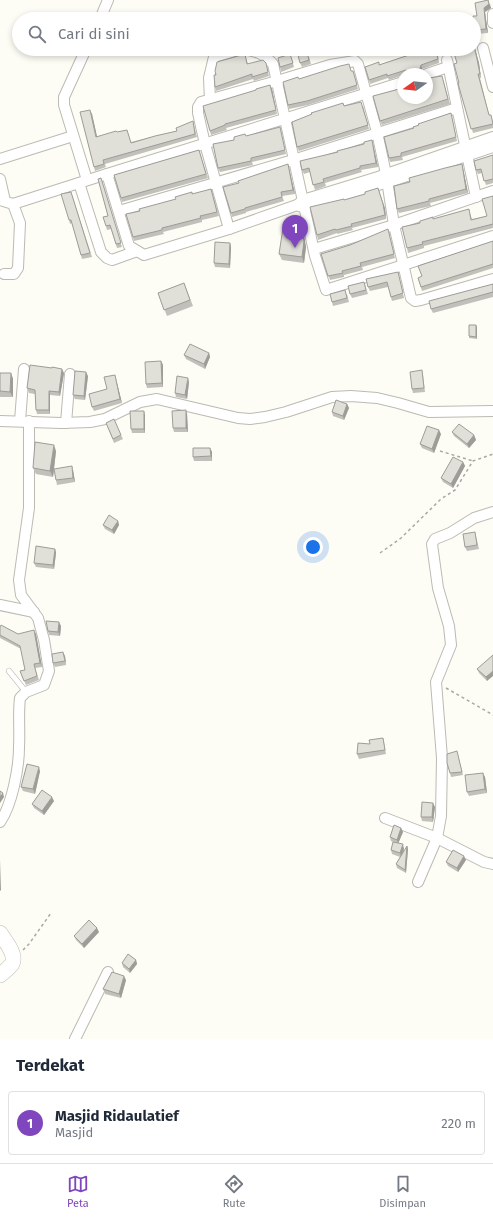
<!DOCTYPE html>
<html lang="id">
<style>
:root{--surface:#fff;--page:#f2f2f3;--text:#1f2937;--muted:#747a83;--line:#e0e1e3;--accent:#7f46bd}
body{margin:0;font-family:"Fira Sans",sans-serif;background:var(--page);color:var(--text)}
.compass{position:absolute;left:397px;top:68px;width:36px;height:36px;border-radius:50%;background:var(--surface);box-shadow:0 2px 6px #0003;rotate:255deg}
.you{position:absolute;left:313px;top:547px;width:14px;height:14px;margin:-10px;border:3px solid #fff;border-radius:50%;background:#1a73e8;box-shadow:0 0 0 6px #1a73e833}
.badge{display:grid;place-items:center;width:26px;height:26px;border-radius:50%;background:var(--accent);color:#fff;font-size:13px;font-weight:700}
.pin{position:absolute;translate:-50% -33px;filter:drop-shadow(0 1px 2px #0008)}
.pin::after{content:'';position:absolute;top:21px;width:14px;height:12px;background:inherit;clip-path:polygon(0 0,100% 0,50% 100%)}
.list{margin:0;padding:0;list-style:none}
h2{display:flex;justify-content:space-between;align-items:center;height:52px;margin:0;padding:0 16px;font-size:17px}
h2 small{font-size:13px;font-weight:400;color:var(--muted)}
.list li{display:grid;grid-template-columns:26px 1fr auto;gap:12px;align-items:center;box-sizing:border-box;height:64px;margin:0 8px 8px;padding:0 8px;border:1px solid var(--line);border-radius:4px}
.list b{display:block;font-size:15px;white-space:nowrap}
.list p{margin:0;font-size:13px;white-space:nowrap;color:var(--muted)}
.list em{font-size:13px;font-style:normal;color:var(--muted)}
.icon{flex:none;width:22px;height:22px;fill:none;stroke:currentColor;stroke-width:2;stroke-linecap:round;stroke-linejoin:round}
.map{position:relative;flex:none;width:493px;height:1039px;overflow:hidden}
.search{position:absolute;background:var(--surface);box-shadow:0 2px 6px #0003;left:12px;right:12px;top:12px;height:44px;display:flex;align-items:center;gap:10px;box-sizing:border-box;padding:0 14px;border-radius:22px;color:var(--muted);font-size:15px}
.sheet{height:124px;background:var(--surface)}
nav{display:flex;justify-content:space-around;align-items:center;box-sizing:border-box;height:56px;border-top:1px solid var(--line);background:var(--surface);font-size:11px;color:var(--muted)}
nav a{display:grid;justify-items:center;gap:2px}
nav .on{color:var(--accent)}
.map>svg:first-child{display:block}
</style>
<div class="map">
<svg width="493" height="1039" viewBox="0 0 493 1039">
<rect width="100%" height="100%" fill="#fdfcf5"/>
<g fill="none" stroke-linecap="round" stroke-linejoin="round">
<defs>
<path id="lane" d="M9,671L26,692"/>
<g id="street">
<path d="M493,14V23"/>
<path d="M100,19L108,0"/>
<path d="M483,48L493,87"/>
<path d="M86,49L64,97V105L87,180"/>
<path d="M242,49C256,51 263,53 273,64L315,256L326,290L493,236"/>
<path d="M447,60L476,197"/>
<path d="M427,74L448,67"/>
<path d="M210,100L209,78L214,57L242,49"/>
<path d="M0,159L73,136"/>
<path d="M107,174L403,82"/>
<path d="M0,179L5,201"/>
<path d="M79,183L101,252L107,258L112,260L137,251"/>
<path d="M0,200L13,204L20,223L18,268L14,274H4"/>
<path d="M13,204L107,174L129,246L144,255L229,229L297,205L303,200L378,177L493,137"/>
<path d="M299,206L304,207L395,180L493,147"/>
<path d="M119,211L293,160L457,108"/>
<path d="M229,229L205,144L198,113V107L201,102L277,81L330,65L355,61L358,64L377,132L386,174L394,225L411,298L415,301L421,300L493,279"/>
<path d="M314,249L394,225L493,191"/>
<path d="M0,421L61,423L90,422L105,419L140,402L157,399L238,418L250,419L265,417L286,412L332,397L351,396L377,398L398,403L429,412L493,411"/>
<path d="M20,421L24,369"/>
<path d="M66,423L70,374"/>
<path d="M0,605L34,612"/>
<path d="M385,818L437,838L484,862L493,864"/>
<path d="M0,822C12,805 19,768 19,747C20,731 18,714 20,698L26,692L44,685L49,671L44,640L38,618L21,595L19,580L29,508V421"/>
<path d="M418,882L437,838L441,816L442,758L436,682L451,645L449,626L438,588L432,544L435,539L450,533L474,518L493,512"/>
<path d="M75,1039L108,972"/>
</g>
<path id="secondary" d="M0,933C5,941 17,954 12,964C9,968 4,972 0,975"/>
</defs>
<use href="#lane" stroke="#bbbab3" stroke-width="6"/>
<use href="#street" stroke="#bbbab3" stroke-width="12"/>
<use href="#secondary" stroke="#bbbab3" stroke-width="16"/>
<g stroke="#a9a9a3" stroke-width="1.5" stroke-dasharray="3 3" stroke-linecap="butt">
<path d="M440,451L473,461"/>
<path d="M380,553L401,538L441,499L455,490L473,461L493,454"/>
<path d="M446,688L493,715"/>
<path d="M23,950L29,944L51,913"/>
</g>
<use href="#lane" stroke="#fff" stroke-width="5"/>
<use href="#street" stroke="#fff" stroke-width="10"/>
<use href="#secondary" stroke="#fff" stroke-width="15"/>
</g>
<g fill="#c1c0ba">
<path d="M490,4L491,8L485,12L488,33L476,34L475,30L477,16Z"/>
<path d="M474,45L479,63L481,78H480L489,115L493,121V128L473,133L459,83L457,63L474,49Z"/>
<path d="M290,54L294,67L281,72L280,67Z"/>
<path d="M423,55H438L439,63L422,69V74H403V75L389,80L388,78L370,84L369,80L379,65Z"/>
<path d="M309,57L311,64L302,67L300,63Z"/>
<path d="M246,58L248,64L267,67L269,76L254,81L253,79L216,91L215,87Z"/>
<path d="M353,71L358,89L308,105L289,109L288,105L299,79Z"/>
<path d="M429,78L443,80L450,104L382,125L380,121L403,98Z"/>
<path d="M272,89L277,114L226,128L227,130L211,135L210,131Z"/>
<path d="M344,106H363L369,129L299,151L297,147Z"/>
<path d="M451,113L452,117L457,141L402,157L403,160L390,162L389,158L414,128L419,125Z"/>
<path d="M92,114L97,137L127,130L131,142L177,131L193,121L197,137L105,164L106,167L95,171L94,167Z"/>
<path d="M281,131L286,154L252,162L253,165L220,172L218,168L234,140L246,136Z"/>
<path d="M373,144L378,167L361,170L362,172L325,183L326,186L315,190L310,172L304,174L302,170L338,152Z"/>
<path d="M199,150L208,178L122,202L114,175Z"/>
<path d="M493,155V183L486,185L482,173L478,174L476,170Z"/>
<path d="M288,164L295,194L282,196L284,201L246,212V213L232,217L231,213L239,183Z"/>
<path d="M462,164L463,168L468,193L430,203L431,206L399,213L397,209L410,182Z"/>
<path d="M98,179L122,247L117,248L111,229L107,230L106,226L108,216Z"/>
<path d="M211,189L219,216L202,220V222L163,232L164,234L134,241L126,214L140,211Z"/>
<path d="M71,192L92,257L82,259L72,223L70,224L69,220Z"/>
<path d="M493,196V228L424,246V248L408,253L407,248L420,223L433,219L470,213L472,219L487,216Z"/>
<path d="M344,200L385,208L386,219L352,228L353,230L337,234V233L318,240L317,235Z"/>
<path d="M389,233L395,258L362,267L363,270L344,275V277L330,280L321,254Z"/>
<path d="M304,236L306,247L304,263L282,260L279,254Z"/>
<path d="M493,241V268L422,291L418,278L422,276Z"/>
<path d="M230,243L231,247L230,268L215,267L214,263Z"/>
<path d="M398,272L404,298L392,301L388,287L370,291L368,287Z"/>
<path d="M364,282L368,294L352,298L350,294Z"/>
<path d="M184,283L193,306L167,316L158,293Z"/>
<path d="M493,284V297L433,313L431,309Z"/>
<path d="M347,294L349,302L333,306L332,302Z"/>
<path d="M477,327V339L469,338V336Z"/>
<path d="M209,353L210,357L205,369L186,359L184,355Z"/>
<path d="M161,361L163,365V387L147,388L146,384Z"/>
<path d="M422,370L423,375L425,392L413,393L412,389Z"/>
<path d="M0,373H11L13,379V397H0Z"/>
<path d="M64,373L60,396L50,395V414H37L36,410L35,394L29,393L27,388Z"/>
<path d="M88,376L85,400L75,399L73,395Z"/>
<path d="M116,379L122,403L94,411L92,407Z"/>
<path d="M189,382L187,399L176,397L175,393Z"/>
<path d="M347,404L349,408L344,420L333,416L332,412Z"/>
<path d="M187,414L188,432H174L173,428Z"/>
<path d="M145,415V433H132L131,429Z"/>
<path d="M106,423L121,435L123,439L114,443Z"/>
<path d="M452,432L474,435L476,440L469,448L454,436Z"/>
<path d="M441,434L434,453L422,448L420,444Z"/>
<path d="M210,448L212,452V461H194L193,457Z"/>
<path d="M56,451L54,469L73,470L75,482L57,485L54,470L53,477L36,474L33,468Z"/>
<path d="M463,462L465,466L453,488L443,482L441,478Z"/>
<path d="M118,521L119,525L114,534L105,529L103,525Z"/>
<path d="M475,532L479,549L467,551L465,547Z"/>
<path d="M55,549L56,553L54,569L36,567L34,563Z"/>
<path d="M61,626L60,636L49,635L48,631Z"/>
<path d="M0,627L18,634H36L42,667L35,668L39,680L26,685L20,671L25,670L21,649L0,638Z"/>
<path d="M493,655L487,681L479,673L477,669Z"/>
<path d="M65,656L66,665L55,667L53,663Z"/>
<path d="M383,738L384,742L386,754L359,759L357,754L370,744Z"/>
<path d="M458,755L463,775L451,777L450,773Z"/>
<path d="M40,771L35,794L23,791L21,787Z"/>
<path d="M485,777L487,793L469,796L467,792Z"/>
<path d="M54,801L44,815L34,808L32,804Z"/>
<path d="M435,807L433,822L422,821L421,817Z"/>
<path d="M401,828L403,832L398,843L404,849L403,853L407,846L408,849L406,873L397,868L396,864L400,857L392,854L391,850L393,842L391,841L390,837Z"/>
<path d="M466,860L458,872L448,866L446,862Z"/>
<path d="M99,932L84,948L76,940L74,936Z"/>
<path d="M136,960L137,964L130,973L123,967L122,963Z"/>
<path d="M126,980L121,998L105,994L103,989Z"/>
</g>
<g fill="#9d9c97">
<path d="M488,0L491,8L485,12L488,33L486,29L484,8Z"/>
<path d="M474,45L479,63L481,78L480,74Z"/>
<path d="M421,65L422,69L421,74L419,72Z"/>
<path d="M270,85L272,89L277,114L276,110Z"/>
<path d="M90,110L92,114L98,141L96,137Z"/>
<path d="M372,140L373,144L378,167L376,163Z"/>
<path d="M288,164L289,168L295,194L293,190Z"/>
<path d="M462,164L463,168L468,193L466,189Z"/>
<path d="M378,188L385,208L386,219L385,215Z"/>
<path d="M302,230L304,236L306,247L304,263L302,257Z"/>
<path d="M230,243L231,247L230,268L229,264Z"/>
<path d="M476,325L477,327V339L476,337Z"/>
<path d="M209,353L210,357L205,369L204,364Z"/>
<path d="M161,361L163,365V387L162,383Z"/>
<path d="M62,369L64,373L60,396L59,392Z"/>
<path d="M86,372L88,376L85,400L84,396Z"/>
<path d="M11,373L13,379V397L10,392Z"/>
<path d="M115,375L122,403L120,399Z"/>
<path d="M188,378L189,382L187,399L185,395Z"/>
<path d="M49,391L50,395V414L49,410Z"/>
<path d="M347,404L349,408L344,420L343,416Z"/>
<path d="M186,410L187,414L188,432L186,428Z"/>
<path d="M144,411L145,415V433L144,429Z"/>
<path d="M439,430L441,434L434,453L432,449Z"/>
<path d="M474,435L476,440L469,448L467,444Z"/>
<path d="M54,445L56,451L53,477L50,471Z"/>
<path d="M210,448L212,452V461L211,456Z"/>
<path d="M463,462L465,466L453,488L451,484Z"/>
<path d="M72,466L73,470L75,482L73,478Z"/>
<path d="M118,521L119,525L114,534L112,530Z"/>
<path d="M55,549L56,553L54,569L53,565Z"/>
<path d="M59,622L61,626L60,636L58,632Z"/>
<path d="M34,630L36,634L42,667L40,663Z"/>
<path d="M63,652L65,656L66,665L65,661Z"/>
<path d="M493,671V676L487,681L486,677Z"/>
<path d="M39,767L40,771L35,794L33,789Z"/>
<path d="M483,773L485,777L487,793L485,789Z"/>
<path d="M3,793L4,797L0,803V797Z"/>
<path d="M52,797L54,801L44,815L42,811Z"/>
<path d="M433,803L435,807L433,822L432,817Z"/>
<path d="M401,828L403,832L398,844L397,840Z"/>
<path d="M403,844L404,849L401,857L400,853Z"/>
<path d="M407,846L408,849L406,873L405,870Z"/>
<path d="M464,856L466,860L458,872L457,868Z"/>
<path d="M0,859V860L1,891L0,890Z"/>
<path d="M97,928L99,932L84,948L82,944Z"/>
<path d="M136,960L137,964L130,973L129,969Z"/>
<path d="M124,976L126,980L121,998L119,994Z"/>
</g>
<g fill="#e0dfd8" stroke="#9d9c97">
<path d="M488,0L489,4L484,8L486,29L475,30L474,19H473V16H477L475,3Z"/>
<path d="M474,46L477,59L480,74H478L489,115H491L493,124L471,129L459,87L458,83H459L454,64L457,63L453,50L455,49H474Z"/>
<path d="M421,51L422,55L436,51L438,59L421,65L419,72L422,74H407L406,70L387,76V74L369,80L365,67L379,62V65Z"/>
<path d="M307,52L309,60L300,63L298,55Z"/>
<path d="M245,54L247,64L263,60L266,63L268,72L252,77V74L215,87L214,75H216L215,71L217,62Z"/>
<path d="M290,54L293,63L280,67L278,58Z"/>
<path d="M349,64L351,71H353L357,85L307,101L288,105L283,82L298,77L299,79L340,66Z"/>
<path d="M427,76H428L429,78L442,76L448,99L380,121L373,96L403,88V98H427Z"/>
<path d="M270,85L276,110L225,124V125L210,131L203,106L256,90V89Z"/>
<path d="M361,102L368,125L297,147L292,122L312,114L311,113L343,103L344,106Z"/>
<path d="M90,110L96,137L116,131L117,132L127,130L131,143L155,136L177,131L176,128L193,121L195,134L103,160L104,164L94,167L80,112Z"/>
<path d="M451,113L456,137L401,153V156L389,158L384,137L414,128L413,127L419,125L418,124Z"/>
<path d="M280,127L285,150L251,158V161L218,168L213,144L234,140V137L245,134L246,136Z"/>
<path d="M372,140L376,163L360,166V168L323,179L324,182L313,185L309,168L302,170L300,161L338,152L337,151L364,144V142Z"/>
<path d="M199,150L206,174L121,198L114,175Z"/>
<path d="M493,155V179L484,181L481,169L476,170L474,161Z"/>
<path d="M288,164L293,190L281,192L282,197L245,208V209L231,213L223,187L239,183L238,181Z"/>
<path d="M462,164L466,189L429,199V201L397,209L394,186L410,182L409,178L445,168Z"/>
<path d="M101,178L121,243L116,244L110,225L106,226L103,217L108,216L98,179Z"/>
<path d="M378,188L383,204L385,215L351,224L352,226L336,230L335,229L317,235L310,207L344,199V200L365,194V192Z"/>
<path d="M211,189L217,212L200,216L201,218L162,228V230L133,237L126,214L140,211L139,209L176,199L175,197L192,192V194Z"/>
<path d="M71,192L90,253L81,255L71,220H69L61,194Z"/>
<path d="M493,196V224L422,242L423,244L407,248L402,227L420,223V221L433,217V219L469,209L471,220L487,216L482,199Z"/>
<path d="M283,228L302,230L304,241L302,257L279,254Z"/>
<path d="M388,229L394,254L360,263L361,266L342,271L343,273L328,276L321,254L350,245Z"/>
<path d="M493,241V264L421,287L418,278L422,276L418,266Z"/>
<path d="M215,242L230,243L229,264L214,263Z"/>
<path d="M398,272L403,293L391,297L387,282L368,287L366,279Z"/>
<path d="M364,282L366,290L350,294L348,286Z"/>
<path d="M184,283L190,300L164,310L158,293Z"/>
<path d="M493,284V292L431,309L429,301Z"/>
<path d="M345,290L347,298L332,302L330,294Z"/>
<path d="M469,325H476V337L469,336Z"/>
<path d="M190,344L209,353L204,364L184,355Z"/>
<path d="M161,361L162,383L146,384L145,362Z"/>
<path d="M30,365L52,368V367L62,369L59,392L49,391V410H36L35,390L27,388Z"/>
<path d="M422,370L424,388L412,389L410,372Z"/>
<path d="M75,371L86,372L84,396L73,395Z"/>
<path d="M0,373H11L10,392L0,391Z"/>
<path d="M115,375L120,399L92,407L89,394L107,389L104,377Z"/>
<path d="M177,376L188,378L185,395L175,393Z"/>
<path d="M336,400L347,404L343,416L332,412Z"/>
<path d="M186,410V428H173L172,411Z"/>
<path d="M130,411H144V429H131Z"/>
<path d="M114,419L121,435L113,439L106,423Z"/>
<path d="M459,424L474,435L467,444L452,432Z"/>
<path d="M427,426L439,430L432,449L420,444Z"/>
<path d="M35,442L54,445L50,471L33,468Z"/>
<path d="M193,448H210L211,456L193,457Z"/>
<path d="M453,457L463,462L451,484L441,478Z"/>
<path d="M72,466L73,478L56,480L54,469Z"/>
<path d="M109,515L118,521L112,530L103,525Z"/>
<path d="M475,532L477,545L465,547L463,534Z"/>
<path d="M36,546L55,549L53,565L34,563Z"/>
<path d="M46,621L59,622L58,632L48,631Z"/>
<path d="M1,625L18,634L34,630L40,663L34,664L37,676L24,681L20,671L25,670L20,646L0,635V627Z"/>
<path d="M63,652L65,661L53,663L52,654Z"/>
<path d="M493,655V671L486,677L477,669Z"/>
<path d="M383,738L385,750L357,754L358,743L370,744L369,740Z"/>
<path d="M457,751L462,772L450,773L447,763V754Z"/>
<path d="M27,764L39,767L33,789L21,787Z"/>
<path d="M483,773L485,789L467,792L465,775Z"/>
<path d="M42,790L52,797L42,811L32,804Z"/>
<path d="M0,791L3,793L0,797Z"/>
<path d="M422,802L433,803L432,817H421Z"/>
<path d="M394,825L401,828L397,840L390,837Z"/>
<path d="M393,842L403,844L400,853L391,850Z"/>
<path d="M407,846L405,870L396,864Z"/>
<path d="M453,850L464,856L457,868L446,862Z"/>
<path d="M89,920L97,928L82,944L74,936Z"/>
<path d="M128,954L136,960L129,969L122,963Z"/>
<path d="M112,972L124,976L119,994L103,989Z"/>
</g>
</svg>
<svg class="compass" viewBox="-18 -18 36 36"><path d="M0-13l5 13h-10z" fill="#e53935"/><path d="M0 13l5-13h-10z" fill="#747a83"/></svg>
<div class="you"></div>
<div class="pin badge" style="left:295px;top:248px">1</div>
<div class="search"><svg class="icon" aria-label="search" viewBox="0 0 24 24"><circle cx="10" cy="10" r="6"/><path d="M15 15l6 6"/></svg>Cari di sini</div>
</div>
<section class="sheet">
<h2>Terdekat<small></small></h2>
<ul class="list">
<li><span class="badge">1</span><div><b>Masjid Ridaulatief</b><p>Masjid</p></div><em>220 m</em></li>
</ul>
</section>
<nav>
<a class="on"><svg class="icon" aria-label="map" viewBox="0 0 24 24"><path d="M3 6l6-2 6 2 6-2v14l-6 2-6-2-6 2zM9 4v14M15 6v14"/></svg>Peta</a>
<a><svg class="icon" aria-label="directions" viewBox="0 0 24 24"><path d="M12 3l9 9-9 9-9-9zM9 14v-3h6M13 9l2 2-2 2"/></svg>Rute</a>
<a><svg class="icon" aria-label="saved" viewBox="0 0 24 24"><path d="M7 4h10v16l-5-4-5 4z"/></svg>Disimpan</a>
</nav>
